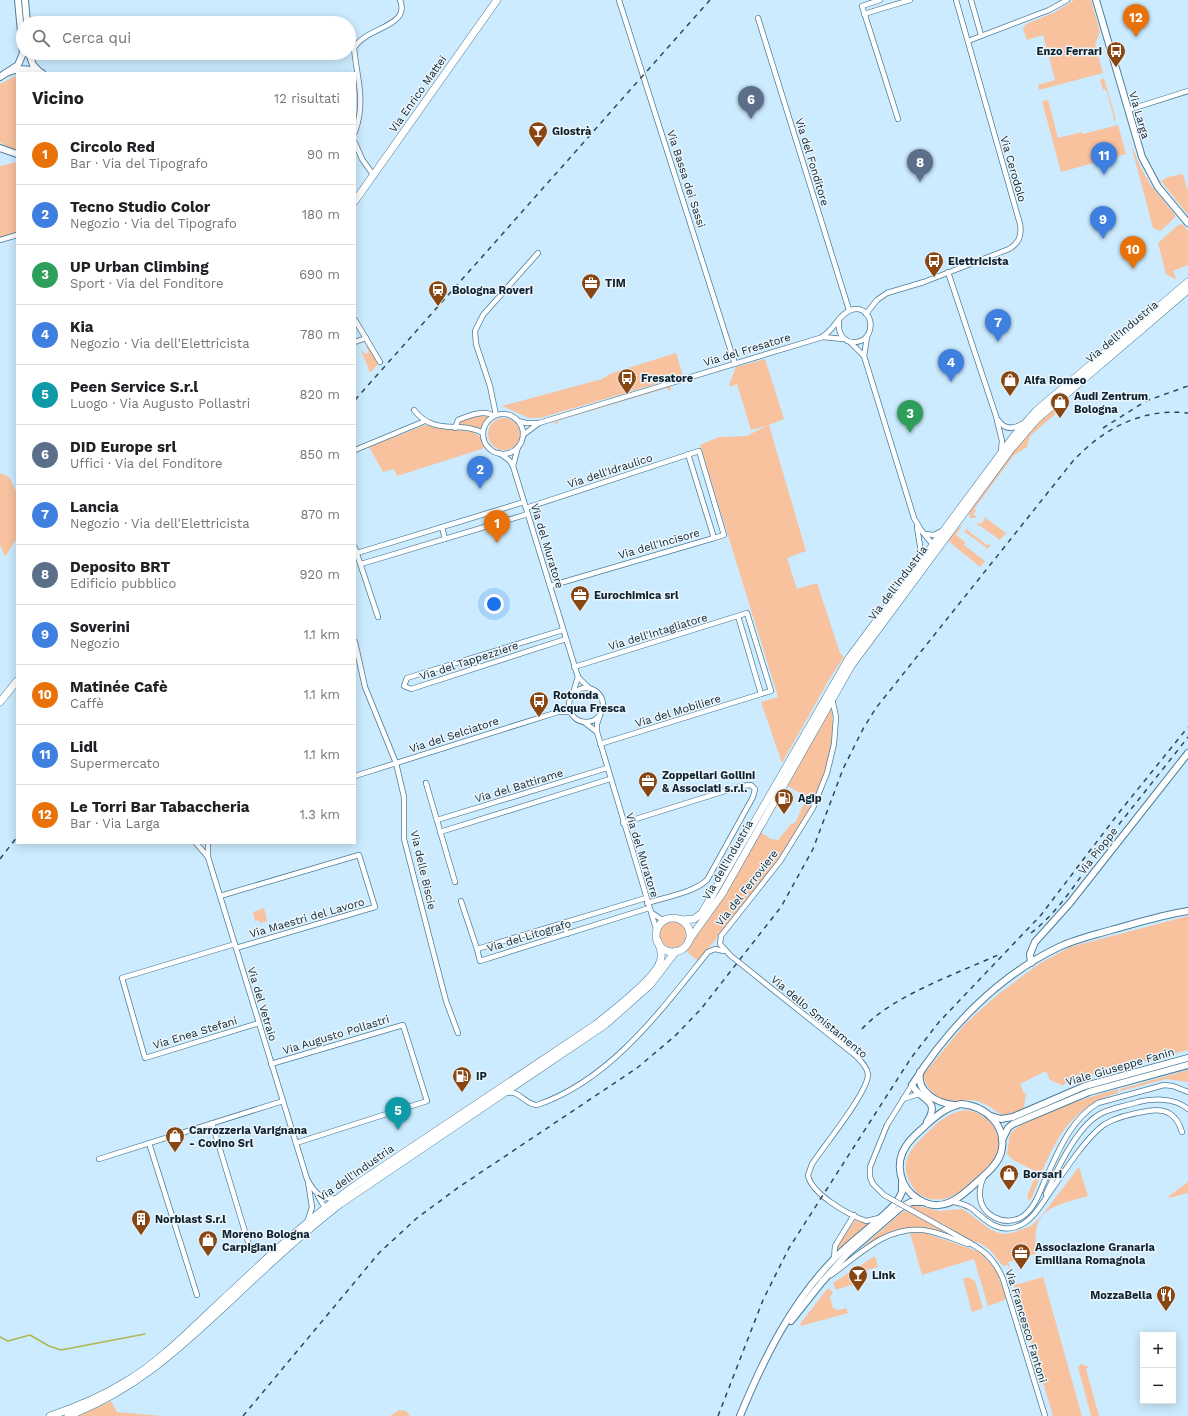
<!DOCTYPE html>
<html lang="it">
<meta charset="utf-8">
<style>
:root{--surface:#fff;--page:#f6f6f6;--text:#202124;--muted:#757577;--line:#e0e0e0;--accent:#0b8043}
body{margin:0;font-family:"Work Sans",sans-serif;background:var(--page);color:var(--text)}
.controls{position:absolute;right:12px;bottom:12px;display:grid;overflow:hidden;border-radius:0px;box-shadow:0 2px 10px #0003}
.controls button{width:36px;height:36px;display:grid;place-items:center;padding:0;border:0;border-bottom:1px solid var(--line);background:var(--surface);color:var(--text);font:20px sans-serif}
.you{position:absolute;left:494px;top:604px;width:14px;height:14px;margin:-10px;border:3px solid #fff;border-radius:50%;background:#1a73e8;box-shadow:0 0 0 6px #1a73e833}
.badge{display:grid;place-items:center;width:26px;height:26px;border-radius:50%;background:var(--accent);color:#fff;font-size:13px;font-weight:700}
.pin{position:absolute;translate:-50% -33px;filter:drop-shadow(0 1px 2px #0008)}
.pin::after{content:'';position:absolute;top:21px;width:14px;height:12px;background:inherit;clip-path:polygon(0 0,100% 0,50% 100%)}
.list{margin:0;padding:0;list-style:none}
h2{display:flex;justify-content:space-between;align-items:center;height:52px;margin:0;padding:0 16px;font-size:17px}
h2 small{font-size:13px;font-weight:400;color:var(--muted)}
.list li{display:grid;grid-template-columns:26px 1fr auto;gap:12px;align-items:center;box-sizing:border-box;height:60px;padding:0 16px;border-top:1px solid var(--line)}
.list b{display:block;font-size:15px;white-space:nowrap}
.list p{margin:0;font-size:13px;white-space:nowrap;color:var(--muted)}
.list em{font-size:13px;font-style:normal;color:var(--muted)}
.icon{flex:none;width:22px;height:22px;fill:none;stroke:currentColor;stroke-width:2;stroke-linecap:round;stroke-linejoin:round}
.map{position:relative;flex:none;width:1188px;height:1416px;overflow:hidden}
.search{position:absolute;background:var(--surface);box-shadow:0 2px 10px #0003;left:16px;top:16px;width:340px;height:44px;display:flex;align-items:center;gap:10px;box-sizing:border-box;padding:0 14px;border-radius:22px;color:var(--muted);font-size:15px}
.panel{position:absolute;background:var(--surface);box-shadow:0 2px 10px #0003;left:16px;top:72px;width:340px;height:772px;border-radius:0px}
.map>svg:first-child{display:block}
</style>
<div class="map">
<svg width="1188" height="1416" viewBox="0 0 1188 1416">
<rect width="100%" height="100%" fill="#ccebfe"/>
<g fill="#f8c29f">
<path d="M1074,0H1091L1100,32L1095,44L1103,73L1039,90L1038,85L1055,80L1043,35L1027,40L1023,29L1026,24L1055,12Z"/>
<path d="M17,75V151L6,147L0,142V84Z"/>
<path d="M1104,78L1116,120L1113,121L1114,118L1106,89L1103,90L1100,80Z"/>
<path d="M1048,100L1058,138L1082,132L1083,134L1118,125L1126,154L1061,172L1042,101Z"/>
<path d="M1131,145L1141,168L1150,184L1176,216L1161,231L1153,228Z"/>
<path d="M17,162V237L0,241V166Z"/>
<path d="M1183,174L1188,191V215L1161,181L1168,177Z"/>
<path d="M1182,224L1188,231V265L1173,271L1177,280L1166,274L1158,243L1178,225Z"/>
<path d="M368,346L378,364L370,373L361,350L366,354L369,352L366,347Z"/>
<path d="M676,353L683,376L540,418H529L502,406L602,379L612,373Z"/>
<path d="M765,359L784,419L769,425L806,551L787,558L797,589L817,583L840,653L844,657L830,678L782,763L761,702L778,697L700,445L719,437L747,436L766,426L751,430L737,384L730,387L729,385L736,367Z"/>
<path d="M671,386V390L669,391L667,388L558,421V424L554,423L557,421Z"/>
<path d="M1057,408H1059V411L1030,436L1027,447L1014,455L974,509L976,511L973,514L977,517L976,518H970L969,513L973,505L1021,440L1046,415Z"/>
<path d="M483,415L488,416L482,428L459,425L460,421Z"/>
<circle cx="504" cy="434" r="16"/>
<path d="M425,425L473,432L481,437L484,446L482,449L397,476L394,469L383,472L369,447Z"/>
<path d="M0,473L9,477L17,493V538L5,557L0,545Z"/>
<path d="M983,516L1006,533L1000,540L979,525L977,527L978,522L981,524L985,519Z"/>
<path d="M964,523L956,535L965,542L964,545L985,561L980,567L947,540Z"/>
<path d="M968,527L967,530L987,545L991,544L986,551L987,548L965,532L963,534Z"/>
<path d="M831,705C846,799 752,894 698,961L686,951L723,897L760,832L771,839L778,840L791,824L795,823L807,797L786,785Z"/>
<path d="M264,908L267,921L260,923L259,920L255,921L253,912Z"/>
<path d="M1188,916V1050L1083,1077L1064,1084V1086L1050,1080L1046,1071L1020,1084L1024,1093H1026L1024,1107C999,1125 1000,1109 980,1102C971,1099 962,1101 953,1101C938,1102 926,1088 923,1075L965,1024L996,996L1039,964L1070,947Z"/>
<circle cx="673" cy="935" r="13"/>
<path d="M1188,1070V1082L1166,1079L1121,1091L1120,1089Z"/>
<path d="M1118,1089V1093C1073,1105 1055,1139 1039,1179C1036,1186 1033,1198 1029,1201L1027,1196L1036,1175L1033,1170L1013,1160L1007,1154L1010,1134C1023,1117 1095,1095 1118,1089Z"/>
<path d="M965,1110C991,1113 1009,1138 992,1162C987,1169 980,1174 974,1179C960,1193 946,1205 924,1197C917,1194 913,1188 910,1182C899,1161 912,1147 927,1133C939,1121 948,1113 965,1110Z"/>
<path d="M1079,1167L1088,1196C1053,1206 1029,1209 1037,1253L1008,1262L1015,1285L1043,1277L1082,1416H1053L1008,1265L1003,1266L990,1250L980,1243L921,1227L892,1231L874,1241L842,1265L900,1214L914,1205L939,1211L963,1209L991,1230L1002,1234L1012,1233L1031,1226L1039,1219Z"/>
<path d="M1188,1182V1193L1169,1198V1196Z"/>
<path d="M857,1218L870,1223L836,1254L838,1245Z"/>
<path d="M910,1233H925L980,1252L995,1268L1006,1297L1005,1300L988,1306L974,1259L922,1275Z"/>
<path d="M875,1256L878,1267L863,1271L865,1279L854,1284L836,1290L833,1283Z"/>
<path d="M968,1277L975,1281L983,1308L972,1312L963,1279Z"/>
<path d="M828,1288L833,1292L830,1297L833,1308L839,1310L846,1308L848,1313L801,1326L800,1324Z"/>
<path d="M1081,1364L1089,1367L1086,1369L1099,1416H1091L1078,1367Z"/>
<path d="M111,1401L117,1412L161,1416H78Z"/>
<path d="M399,1410L406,1411L410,1416H390Z"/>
</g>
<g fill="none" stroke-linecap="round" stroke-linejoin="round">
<path stroke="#aeb752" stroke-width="1.5" d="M0,1337L8,1341L30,1335L49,1346L61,1350L145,1334"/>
<defs>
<g id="street">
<path d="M619,0L735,364"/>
<path d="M880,0L862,6L898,119"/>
<path d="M971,0L981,35"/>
<path d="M864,14L910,0"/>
<path d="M758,18L849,310"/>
<path d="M968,41L1049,10L1067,0"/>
<path d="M1128,110L1188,91"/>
<path d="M355,132C366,101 357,79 354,48C366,27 411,27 400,0"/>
<path d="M355,143L362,159L374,176"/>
<path d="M0,240L17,235"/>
<path d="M948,272L996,416L1002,441L1001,452"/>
<path d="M866,314L877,300L887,293L924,282L1009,249C1019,243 1022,236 1020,224L956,0"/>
<path d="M355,320L380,362"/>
<path d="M823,336C834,330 839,314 851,310C869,304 878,329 863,340C847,347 837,336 839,321"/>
<path d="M355,342L366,338"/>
<path d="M851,343L864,356L867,337"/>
<path d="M864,356L914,518L921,530L934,546"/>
<path d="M414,410C435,437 461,420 483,433"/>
<circle cx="503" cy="434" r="20"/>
<path d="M496,415L490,386L476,344L475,331L483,315L538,253"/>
<path d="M998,420C1004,429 1012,430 1022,424"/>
<path d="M518,421L526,423H537"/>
<path d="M455,428L458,420C468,416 484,409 494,416"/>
<path d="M523,435L539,423L823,337L843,339"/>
<path d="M355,450L425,421"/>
<path d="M499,453L509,460L513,466L578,677L589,688"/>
<path d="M513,466L518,447"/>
<path d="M526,508L699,451L724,535L714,538"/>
<path d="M442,527L445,539"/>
<path d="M917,527L921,552L919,563"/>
<path d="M925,534L934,535L942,531"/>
<path d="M355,548L378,617"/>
<path d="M357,553L524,502"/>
<path d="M361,564L528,514"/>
<path d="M550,586L714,538L688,454"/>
<path d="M563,630L407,678L404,686L411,689L566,639"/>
<path d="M355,642L365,687L396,763L404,797V839L446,1001L458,1033"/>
<path d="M574,667L747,613L771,691L761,694"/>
<circle cx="586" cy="705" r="17"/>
<path d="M573,693L578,677"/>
<path d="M600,715L597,724V732L657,932"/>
<path d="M584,722L597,732"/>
<path d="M600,744L761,694L738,616"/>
<path d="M355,776L558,712H570"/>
<path d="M426,783L455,882"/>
<path d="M437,820L607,768"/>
<path d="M623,823L741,786L751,785L755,789L753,797L707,880C693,893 666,897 647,903"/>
<path d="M440,832L610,779"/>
<path d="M196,843L208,857"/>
<path d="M208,843V857L307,1179C314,1192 321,1201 337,1198"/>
<path d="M220,896L359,855L375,907L236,948"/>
<path d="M646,898L477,949L480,961L649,908"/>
<path d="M461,901L477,949"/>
<path d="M652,913L661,919H667"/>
<path d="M564,923L567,934"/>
<path d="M235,944L122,978L145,1058L259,1023"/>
<path d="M731,956L720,944L721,936L781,860L813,808L827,773L834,744L836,717L832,698"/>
<path d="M856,1056C861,1061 867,1067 868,1074C869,1091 823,1147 812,1164L808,1175C811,1194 849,1215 866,1221L879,1218"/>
<path d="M271,1064L403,1025L427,1101L296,1143"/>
<path d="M507,1093C520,1090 525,1105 537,1105C611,1080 661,1010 708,952L715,949L724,951"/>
<path d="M903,1099L919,1094"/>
<path d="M212,1123L249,1245"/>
<path d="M887,1125L912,1085"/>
<path d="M149,1143L197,1295"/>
<path d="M99,1159L283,1101"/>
<path d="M984,1176C981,1183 979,1190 980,1197C982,1215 1003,1226 1020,1218C1034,1210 1039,1194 1045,1180C1058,1152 1070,1120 1098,1103L1164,1085L1173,1086L1188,1092"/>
<path d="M308,1182L312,1207L308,1220"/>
<path d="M1046,1194C1056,1171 1076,1127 1100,1114C1111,1108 1126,1106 1138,1102C1154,1098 1175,1098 1188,1109"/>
<path d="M318,1196L326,1210"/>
<path d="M954,1202C960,1203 966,1205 971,1208C985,1219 996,1233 1016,1227C1031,1222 1039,1208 1048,1195C1061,1176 1086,1137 1105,1124C1117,1117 1135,1113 1148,1111C1167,1108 1177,1115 1182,1132"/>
<path d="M954,1234C978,1247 992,1253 1003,1279L1045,1416"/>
<path d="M834,1259L835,1246L854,1215"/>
<path d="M831,1275C859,1255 886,1226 923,1230C939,1232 953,1239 968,1244"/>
</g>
<g id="secondary">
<path d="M25,0L27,23"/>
<path d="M1096,0L1142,157L1158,187L1188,223"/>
<path d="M29,53L33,65L39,71"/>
<path d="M4,74L18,65L23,53L18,0"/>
<path d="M0,77C13,67 28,68 42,73"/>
<path d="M0,148L17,154"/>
<path d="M1031,963L1030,954L1035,942L1070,903L1188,753"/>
<path d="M920,1072C916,1092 937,1103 954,1105"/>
<path d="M912,1085C948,1028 998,976 1059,947C1075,939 1094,935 1111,930C1137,923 1162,915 1188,911"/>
<path d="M912,1085C919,1100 942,1099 927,1122"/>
<path d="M961,1104C986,1106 1008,1126 1001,1153C997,1165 987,1173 978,1181C961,1197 942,1215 918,1199C900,1188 894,1164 906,1146C911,1138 919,1132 925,1126C936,1116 946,1107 961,1104Z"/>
<path d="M991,1116L1001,1119L1013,1117L1085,1086L1188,1058"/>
<path d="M1002,1140L1008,1128L1013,1124L1089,1092L1188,1065"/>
<path d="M791,1321L822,1282L847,1254L900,1208L911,1202H922"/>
<path d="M740,1416C763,1360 791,1303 834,1259C853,1239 879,1222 897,1202L902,1192V1182"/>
</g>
<g id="primary">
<path d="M355,201L497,0"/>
<path d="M0,702L17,681"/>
<circle cx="673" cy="935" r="17"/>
<path d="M681,920L694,919L702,913L849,658L1014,436L1036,411L1188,282"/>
<path d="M689,940L722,894L851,666L1012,448L1037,419L1188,290"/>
<path d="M50,1416C77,1407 103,1396 127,1381C160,1361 187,1333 215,1307C261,1264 306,1220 357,1184L595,1025C610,1013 655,979 660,962C663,954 660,948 658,941"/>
<path d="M68,1416C135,1390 175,1352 226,1305C263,1270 300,1235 340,1204L606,1024L650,985L676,951"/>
</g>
</defs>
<use href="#street" stroke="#4c7e9a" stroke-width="6"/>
<use href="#secondary" stroke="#4c7e9a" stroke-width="8"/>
<use href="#primary" stroke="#4c7e9a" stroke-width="8"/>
<use href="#street" stroke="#fff" stroke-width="4.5"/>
<use href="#secondary" stroke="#fff" stroke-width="6"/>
<use href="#primary" stroke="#fff" stroke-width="7"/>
<g stroke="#314755" stroke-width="1.5" stroke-dasharray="5 5" stroke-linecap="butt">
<path d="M355,400L710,0"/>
<path d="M1103,428L1146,401L1188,386"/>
<path d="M0,859L17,837"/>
<path d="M1031,933C1063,908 1082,873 1106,841C1133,806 1161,772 1188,737"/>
<path d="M862,1029C890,997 958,973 998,955"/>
<path d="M243,1416L379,1253L417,1218L459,1187L637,1068L675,1036L701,1009L781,907L813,849L843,769L863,729L876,708L1073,461C1104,428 1142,408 1188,413"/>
<path d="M718,1416L763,1300L789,1248L911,1058L939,1022L1041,915L1121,810L1188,727"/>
</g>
<defs>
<g id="street-bridge">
<path d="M731,956L856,1056"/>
<path d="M887,1125L870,1167V1177L873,1184L884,1195L954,1234"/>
</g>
</defs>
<use href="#street-bridge" stroke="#4c7e9a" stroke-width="6" stroke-linecap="butt"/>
<use href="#street-bridge" stroke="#fff" stroke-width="4.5"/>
</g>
<defs>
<symbol id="bus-pin" viewBox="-11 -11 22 30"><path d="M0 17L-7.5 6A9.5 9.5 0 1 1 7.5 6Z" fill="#884712" stroke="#ebf5fb"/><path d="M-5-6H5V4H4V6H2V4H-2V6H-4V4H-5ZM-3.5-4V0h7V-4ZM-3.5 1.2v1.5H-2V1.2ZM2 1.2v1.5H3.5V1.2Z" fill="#fff"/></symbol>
<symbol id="bar-pin" viewBox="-11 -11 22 30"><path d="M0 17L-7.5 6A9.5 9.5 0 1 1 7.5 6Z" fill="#884712" stroke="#ebf5fb"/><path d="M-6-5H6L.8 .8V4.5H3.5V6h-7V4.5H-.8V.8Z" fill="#fff"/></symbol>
<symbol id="office-pin" viewBox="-11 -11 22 30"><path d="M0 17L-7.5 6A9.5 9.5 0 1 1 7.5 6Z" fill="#884712" stroke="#ebf5fb"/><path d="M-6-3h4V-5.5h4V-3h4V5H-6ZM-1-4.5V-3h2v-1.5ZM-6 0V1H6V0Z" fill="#fff"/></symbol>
<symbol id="station-pin" viewBox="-11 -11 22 30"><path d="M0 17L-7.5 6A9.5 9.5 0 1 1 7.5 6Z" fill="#884712" stroke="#ebf5fb"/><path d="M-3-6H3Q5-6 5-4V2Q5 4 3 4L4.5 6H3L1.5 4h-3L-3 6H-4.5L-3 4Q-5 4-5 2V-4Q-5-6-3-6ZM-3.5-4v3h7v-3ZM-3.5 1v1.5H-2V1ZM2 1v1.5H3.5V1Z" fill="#fff"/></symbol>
<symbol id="shop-pin" viewBox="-11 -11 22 30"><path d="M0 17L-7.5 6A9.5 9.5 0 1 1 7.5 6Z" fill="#884712" stroke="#ebf5fb"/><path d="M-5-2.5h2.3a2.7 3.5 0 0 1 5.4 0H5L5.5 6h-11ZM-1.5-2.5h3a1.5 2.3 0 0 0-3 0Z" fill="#fff"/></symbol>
<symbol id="fuel-pin" viewBox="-11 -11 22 30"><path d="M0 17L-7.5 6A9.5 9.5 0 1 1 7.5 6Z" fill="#884712" stroke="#ebf5fb"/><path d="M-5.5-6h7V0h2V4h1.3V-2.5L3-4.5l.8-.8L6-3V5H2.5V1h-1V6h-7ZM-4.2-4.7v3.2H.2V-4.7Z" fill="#fff"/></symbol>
<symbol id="building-pin" viewBox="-11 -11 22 30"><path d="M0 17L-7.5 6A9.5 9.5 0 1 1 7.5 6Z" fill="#884712" stroke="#ebf5fb"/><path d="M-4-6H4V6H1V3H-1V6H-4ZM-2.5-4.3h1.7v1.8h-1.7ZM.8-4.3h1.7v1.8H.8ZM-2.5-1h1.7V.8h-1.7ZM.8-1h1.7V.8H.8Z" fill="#fff"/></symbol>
<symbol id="restaurant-pin" viewBox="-11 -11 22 30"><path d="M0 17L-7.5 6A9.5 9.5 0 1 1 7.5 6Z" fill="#884712" stroke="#ebf5fb"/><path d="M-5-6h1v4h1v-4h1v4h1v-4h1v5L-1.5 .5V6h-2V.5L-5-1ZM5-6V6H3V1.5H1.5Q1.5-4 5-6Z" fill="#fff"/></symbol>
</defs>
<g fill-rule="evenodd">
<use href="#bus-pin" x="1105" y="40" width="22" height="30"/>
<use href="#bar-pin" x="527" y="120" width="22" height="30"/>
<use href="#bus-pin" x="923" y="250" width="22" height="30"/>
<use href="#office-pin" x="580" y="272" width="22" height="30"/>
<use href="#station-pin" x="427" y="279" width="22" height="30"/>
<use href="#bus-pin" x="616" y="367" width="22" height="30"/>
<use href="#shop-pin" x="999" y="369" width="22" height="30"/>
<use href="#shop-pin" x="1049" y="391" width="22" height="30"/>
<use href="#office-pin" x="569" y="584" width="22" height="30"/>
<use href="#bus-pin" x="528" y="690" width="22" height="30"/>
<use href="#office-pin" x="637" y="770" width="22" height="30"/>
<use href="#fuel-pin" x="773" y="787" width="22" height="30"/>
<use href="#fuel-pin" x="451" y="1065" width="22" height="30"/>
<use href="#shop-pin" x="164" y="1125" width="22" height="30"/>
<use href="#shop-pin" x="998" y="1163" width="22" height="30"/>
<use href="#building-pin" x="130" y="1208" width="22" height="30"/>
<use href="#shop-pin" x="197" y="1229" width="22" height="30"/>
<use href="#office-pin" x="1010" y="1242" width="22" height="30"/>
<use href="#bar-pin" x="847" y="1264" width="22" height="30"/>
<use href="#restaurant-pin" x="1155" y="1284" width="22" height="30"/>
</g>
<g text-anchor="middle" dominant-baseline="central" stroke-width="3" stroke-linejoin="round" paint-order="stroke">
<g font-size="11" font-weight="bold" fill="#0e232f" stroke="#ebf5fb" text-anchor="start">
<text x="1102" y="51" text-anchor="end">Enzo Ferrari</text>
<text x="552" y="131">Giostrà</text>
<text x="948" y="261">Elettricista</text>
<text x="605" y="283">TIM</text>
<text x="452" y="290">Bologna Roveri</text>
<text x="641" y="378">Fresatore</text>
<text x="1024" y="380">Alfa Romeo</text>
<text x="1074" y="396">Audi Zentrum<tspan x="1074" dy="13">Bologna</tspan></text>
<text x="594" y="595">Eurochimica srl</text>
<text x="553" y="695">Rotonda<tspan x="553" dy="13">Acqua Fresca</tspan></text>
<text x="662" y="775">Zoppellari Gollini<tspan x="662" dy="13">&amp; Associati s.r.l.</tspan></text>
<text x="798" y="798">Agip</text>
<text x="476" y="1076">IP</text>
<text x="189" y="1130">Carrozzeria Varignana<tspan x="189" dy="13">- Covino Srl</tspan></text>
<text x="1023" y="1174">Borsari</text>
<text x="155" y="1219">Norblast S.r.l</text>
<text x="222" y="1234">Moreno Bologna<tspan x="222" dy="13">Carpigiani</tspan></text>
<text x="1035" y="1247">Associazione Granaria<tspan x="1035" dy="13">Emiliana Romagnola</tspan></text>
<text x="872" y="1275">Link</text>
<text x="1152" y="1295" text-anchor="end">MozzaBella</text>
</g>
<g font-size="11" fill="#0e232f" stroke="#ebf5fb">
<text transform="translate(418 94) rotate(-55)">Via Enrico Mattei</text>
<text transform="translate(1139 115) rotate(74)">Via Larga</text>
<text transform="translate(812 162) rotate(73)">Via del Fonditore</text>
<text transform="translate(1013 169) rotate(74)">Via Cerodolo</text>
<text transform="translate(686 179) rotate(72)">Via Bassa dei Sassi</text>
<text transform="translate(1122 332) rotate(-40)">Via dell'Industria</text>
<text transform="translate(747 350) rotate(-17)">Via del Fresatore</text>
<text transform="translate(610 471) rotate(-18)">Via dell'Idraulico</text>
<text transform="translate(659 544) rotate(-16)">Via dell'Incisore</text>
<text transform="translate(547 546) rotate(73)">Via del Muratore</text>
<text transform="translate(898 583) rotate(-53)">Via dell'Industria</text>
<text transform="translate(658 632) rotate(-17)">Via dell'Intagliatore</text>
<text transform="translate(469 661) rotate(-18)">Via del Tappezziere</text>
<text transform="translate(678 711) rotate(-17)">Via del Mobiliere</text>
<text transform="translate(454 735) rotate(-18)">Via del Selciatore</text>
<text transform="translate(519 786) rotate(-17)">Via del Battirame</text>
<text transform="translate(1098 851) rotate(-52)">Via Pioppe</text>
<text transform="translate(642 855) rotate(73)">Via del Muratore</text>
<text transform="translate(728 860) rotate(-60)">Via dell'Industria</text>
<text transform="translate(423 870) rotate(77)">Via delle Biscie</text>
<text transform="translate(747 888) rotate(-52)">Via del Ferroviere</text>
<text transform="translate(307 918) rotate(-16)">Via Maestri del Lavoro</text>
<text transform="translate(529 936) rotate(-17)">Via del Litografo</text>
<text transform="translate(262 1004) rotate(73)">Via del Vetraio</text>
<text transform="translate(819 1017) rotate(40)">Via dello Smistamento</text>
<text transform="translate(195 1033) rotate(-17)">Via Enea Stefani</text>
<text transform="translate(336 1035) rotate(-17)">Via Augusto Pollastri</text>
<text transform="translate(1120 1067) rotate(-16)">Viale Giuseppe Fanin</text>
<text transform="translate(356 1173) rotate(-35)">Via dell'Industria</text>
<text transform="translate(1026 1326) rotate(73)">Via Francesco Fantoni</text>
</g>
</g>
</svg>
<div class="controls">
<button>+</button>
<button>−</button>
</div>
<div class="you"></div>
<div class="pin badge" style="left:497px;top:543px;background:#e8710a">1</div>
<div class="pin badge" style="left:480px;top:489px;background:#3f7fe0">2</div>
<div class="pin badge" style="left:910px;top:433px;background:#2e9e5b">3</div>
<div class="pin badge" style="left:951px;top:382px;background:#3f7fe0">4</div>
<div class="pin badge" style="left:398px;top:1130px;background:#0f9aa8">5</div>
<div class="pin badge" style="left:751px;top:119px;background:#5c6f8a">6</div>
<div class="pin badge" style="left:998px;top:342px;background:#3f7fe0">7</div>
<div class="pin badge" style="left:920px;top:182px;background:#5c6f8a">8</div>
<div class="pin badge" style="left:1103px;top:239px;background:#3f7fe0">9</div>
<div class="pin badge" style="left:1133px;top:269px;background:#e8710a">10</div>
<div class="pin badge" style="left:1104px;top:175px;background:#3f7fe0">11</div>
<div class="pin badge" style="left:1136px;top:37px;background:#e8710a">12</div>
<div class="search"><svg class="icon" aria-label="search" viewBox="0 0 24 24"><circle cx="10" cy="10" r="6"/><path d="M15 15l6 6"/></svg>Cerca qui</div>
<section class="panel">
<h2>Vicino<small>12 risultati</small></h2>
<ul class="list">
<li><span class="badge" style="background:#e8710a">1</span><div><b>Circolo Red</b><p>Bar · Via del Tipografo</p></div><em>90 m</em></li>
<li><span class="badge" style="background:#3f7fe0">2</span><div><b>Tecno Studio Color</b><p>Negozio · Via del Tipografo</p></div><em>180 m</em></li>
<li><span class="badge" style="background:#2e9e5b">3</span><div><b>UP Urban Climbing</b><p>Sport · Via del Fonditore</p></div><em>690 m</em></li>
<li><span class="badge" style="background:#3f7fe0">4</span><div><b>Kia</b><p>Negozio · Via dell'Elettricista</p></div><em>780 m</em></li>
<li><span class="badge" style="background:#0f9aa8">5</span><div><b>Peen Service S.r.l</b><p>Luogo · Via Augusto Pollastri</p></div><em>820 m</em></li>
<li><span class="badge" style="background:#5c6f8a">6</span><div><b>DID Europe srl</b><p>Uffici · Via del Fonditore</p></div><em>850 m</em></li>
<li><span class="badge" style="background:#3f7fe0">7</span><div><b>Lancia</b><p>Negozio · Via dell'Elettricista</p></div><em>870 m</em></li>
<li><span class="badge" style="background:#5c6f8a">8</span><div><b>Deposito BRT</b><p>Edificio pubblico</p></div><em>920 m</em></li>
<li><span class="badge" style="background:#3f7fe0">9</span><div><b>Soverini</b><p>Negozio</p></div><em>1.1 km</em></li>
<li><span class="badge" style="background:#e8710a">10</span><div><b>Matinée Cafè</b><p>Caffè</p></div><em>1.1 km</em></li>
<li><span class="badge" style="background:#3f7fe0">11</span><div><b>Lidl</b><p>Supermercato</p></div><em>1.1 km</em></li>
<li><span class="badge" style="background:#e8710a">12</span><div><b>Le Torri Bar Tabaccheria</b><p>Bar · Via Larga</p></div><em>1.3 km</em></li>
</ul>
</section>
</div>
